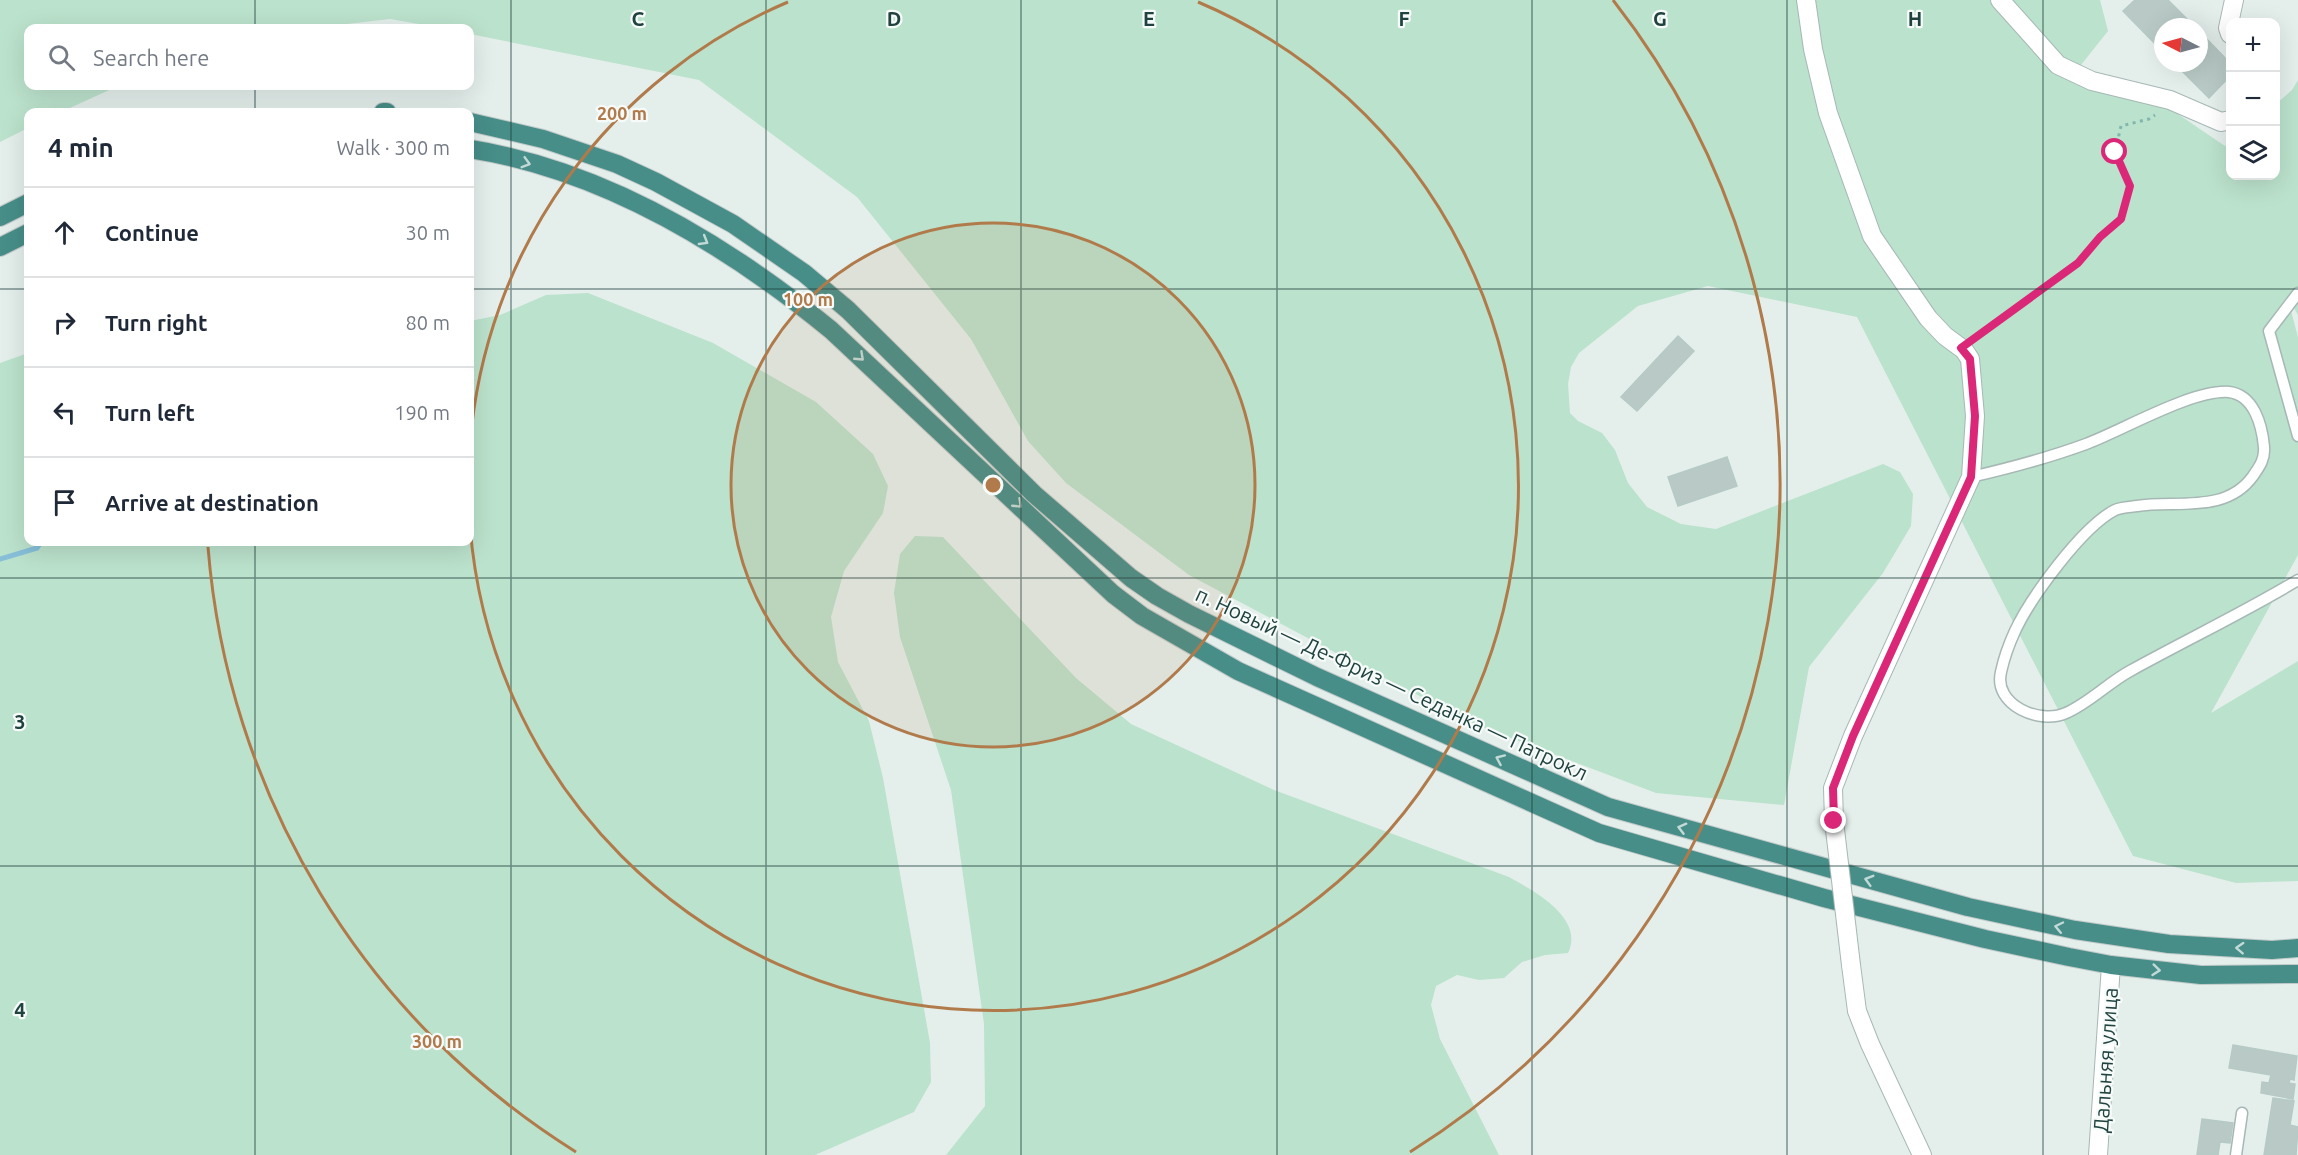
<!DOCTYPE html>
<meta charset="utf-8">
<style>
:root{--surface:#fff;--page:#f2f2f3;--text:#1f2937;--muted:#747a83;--line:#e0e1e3}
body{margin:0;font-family:Ubuntu,sans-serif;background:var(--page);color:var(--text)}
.controls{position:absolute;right:18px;top:18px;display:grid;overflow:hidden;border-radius:12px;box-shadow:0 6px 24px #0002}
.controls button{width:54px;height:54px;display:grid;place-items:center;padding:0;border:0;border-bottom:2px solid var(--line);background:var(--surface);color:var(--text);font:30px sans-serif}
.compass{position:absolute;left:2154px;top:18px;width:54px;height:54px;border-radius:50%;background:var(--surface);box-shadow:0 6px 24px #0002;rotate:276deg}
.stop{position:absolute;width:18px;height:18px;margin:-14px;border:4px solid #db2777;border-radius:50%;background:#fff}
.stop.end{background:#db2777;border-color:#fff;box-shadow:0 2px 6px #0008}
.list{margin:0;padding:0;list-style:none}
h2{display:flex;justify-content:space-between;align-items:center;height:78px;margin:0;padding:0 24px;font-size:26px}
h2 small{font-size:20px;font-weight:400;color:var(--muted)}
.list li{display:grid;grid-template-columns:39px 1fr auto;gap:18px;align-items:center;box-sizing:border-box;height:90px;padding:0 24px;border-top:2px solid var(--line)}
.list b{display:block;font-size:22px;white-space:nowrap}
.list em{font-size:20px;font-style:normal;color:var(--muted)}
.icon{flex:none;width:33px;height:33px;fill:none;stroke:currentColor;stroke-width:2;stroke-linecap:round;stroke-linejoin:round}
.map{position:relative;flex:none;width:2298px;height:1155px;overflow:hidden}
.search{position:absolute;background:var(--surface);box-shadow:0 6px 24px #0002;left:24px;top:24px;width:450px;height:66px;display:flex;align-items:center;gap:15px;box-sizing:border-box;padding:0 21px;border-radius:12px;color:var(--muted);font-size:22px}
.panel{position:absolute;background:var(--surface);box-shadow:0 6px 24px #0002;left:24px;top:108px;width:450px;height:438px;border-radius:12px}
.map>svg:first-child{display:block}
</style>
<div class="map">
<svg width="2298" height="1155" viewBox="0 0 2298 1155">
<rect width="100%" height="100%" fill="#e4efec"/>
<g fill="#bbe2cc">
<path d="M0,0H2100L2108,31L2069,80L2163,104L2225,146L2230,142V176H2276V104L2292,90L2298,80V315L2287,296L2298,337V555L2211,713L2298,661V881L2236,883L2133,856L1857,317L1708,286L1638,306L1579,353L1571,367L1568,384L1570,413L1578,421L1602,433L1615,450L1628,483L1647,507L1681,524L1716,529L1883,464L1900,472L1913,494L1911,526L1883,573L1809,667L1784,805L1656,793L1474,724L1336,653L1189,575L1066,483L1028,441L971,339L857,197L699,80L470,34V28H442L390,19L312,28H28V86H118L61,112H28V128L0,142Z"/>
<path d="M588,293L713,343L816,402L873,454L888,486L883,513L844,571L831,617L838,662L869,721L883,778L930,1043L931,1082L914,1112L815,1155H0V363L28,353V542H470V321L500,315L546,295Z"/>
<path d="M915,536L943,537L1076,678L1131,724L1274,790L1509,877C1534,891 1585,918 1568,953L1545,955L1522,962L1504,978L1479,980L1457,975L1436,986L1431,1005L1440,1039L1499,1155H946L985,1106L984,1024L951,790L900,637L894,593L900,554Z"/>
</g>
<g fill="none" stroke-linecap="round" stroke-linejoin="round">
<path stroke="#87bfd9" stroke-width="5" d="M0,559L37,548L41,542"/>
</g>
<g fill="#b9cac6" stroke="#b6cac5" stroke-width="1.5">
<path d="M2135,0H2168L2195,27H2163V52L2123,11Z"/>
<path d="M2199,31L2230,63V76L2209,98L2174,63H2199Z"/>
<path d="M1678,336L1694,351L1637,411L1621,397Z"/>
<path d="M1727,457L1737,486L1678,506L1668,477Z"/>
<path d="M2233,1045L2297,1056L2294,1080L2290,1079L2289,1083L2295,1084L2293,1099L2261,1093L2262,1082L2269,1083L2271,1075L2229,1068Z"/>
<path d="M2273,1098L2294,1101L2290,1125L2298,1127L2296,1155H2264Z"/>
<path d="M2202,1119L2233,1123L2230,1143L2220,1142L2218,1155H2197Z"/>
</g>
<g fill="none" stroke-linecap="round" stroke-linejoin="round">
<defs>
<g id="service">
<path d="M2298,293L2269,331L2298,436"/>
<path d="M1971,477C2010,468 2048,458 2086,444C2123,430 2193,389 2229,392C2254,395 2262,425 2264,447C2265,459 2260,466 2253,476C2226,514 2176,500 2137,506C2130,507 2121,507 2115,510C2082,527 2031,597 2015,631C2009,644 2004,658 2001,672C1993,705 2040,725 2066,713C2089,703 2108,683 2130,671C2186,640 2243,613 2298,580"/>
<path d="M2236,1155L2242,1113"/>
</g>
<g id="minor">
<path d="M1806,0L1813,49L1828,113L1872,236L1928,318L1945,336L1964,350L1970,359L1975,416L1971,477L1853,736L1833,788L1834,821"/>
<path d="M2000,0L2058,65L2092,81L2170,100L2221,122L2230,120"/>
<path d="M2230,34L2228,28L2234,0"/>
<path d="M1851,965L1857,1011L1870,1044L1922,1155"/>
<path d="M2098,1155L2111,965"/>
</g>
<g id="trunk">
<path d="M383,112H387"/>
<path d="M470,122L543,139L617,164L656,182L733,224L804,273L848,310L1034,494L1131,578L1157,596L1189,614L1317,677L1608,807L1968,907L2075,930L2169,944L2272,950L2298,948"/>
<path d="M470,149C604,170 727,245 831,330L1113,594L1142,616L1238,671L1599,833L1824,898L1985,939L2069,957L2111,965L2201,975L2298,974"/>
<path d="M0,217L28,203"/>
<path d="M0,247L28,233"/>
</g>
</defs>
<use href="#service" stroke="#a6b8b5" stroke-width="13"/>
<use href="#minor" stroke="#a6b8b5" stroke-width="20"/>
<use href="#trunk" stroke="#c1cac9" stroke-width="20"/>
<path stroke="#81b6ae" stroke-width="3" stroke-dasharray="3 4.5" stroke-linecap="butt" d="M1974,338L2052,283L2078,263L2100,237L2121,219L2130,186L2115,152L2121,126L2149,119L2155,115"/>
<use href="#service" stroke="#fff" stroke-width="10"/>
<use href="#minor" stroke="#fff" stroke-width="18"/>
<use href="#trunk" stroke="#478e88" stroke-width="18"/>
<defs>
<path id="minor-bridge" d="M1834,821L1851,965"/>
</defs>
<use href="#minor-bridge" stroke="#a6b8b5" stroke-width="20" stroke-linecap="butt"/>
<use href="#minor-bridge" stroke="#fff" stroke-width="18"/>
</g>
<defs><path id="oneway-chevron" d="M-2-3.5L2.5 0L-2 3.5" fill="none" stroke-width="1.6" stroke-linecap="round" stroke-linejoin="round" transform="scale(1.5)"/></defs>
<g stroke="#c2dad7">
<use href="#oneway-chevron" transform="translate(526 163) rotate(16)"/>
<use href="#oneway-chevron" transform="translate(704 241) rotate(31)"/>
<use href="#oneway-chevron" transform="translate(860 357) rotate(43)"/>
<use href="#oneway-chevron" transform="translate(1018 504) rotate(44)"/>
<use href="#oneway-chevron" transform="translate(1500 759) rotate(-156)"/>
<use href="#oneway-chevron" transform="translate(1682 828) rotate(-165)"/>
<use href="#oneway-chevron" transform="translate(1869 880) rotate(-164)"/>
<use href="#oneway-chevron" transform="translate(2059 927) rotate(-168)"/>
<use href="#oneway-chevron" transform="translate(2240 948) rotate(-177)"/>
<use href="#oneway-chevron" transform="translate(2156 970) rotate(6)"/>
</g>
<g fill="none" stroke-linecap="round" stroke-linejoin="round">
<path stroke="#db2777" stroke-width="8" d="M1834,821L1833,788L1853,736L1971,477L1975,416L1970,359L1961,348L2078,263L2100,237L2121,219L2130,186L2115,152"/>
</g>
<path fill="none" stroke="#21433f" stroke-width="1.5" stroke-opacity="0.55" d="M255,0V28M511,0V1155M766,0V1155M1021,0V1155M1277,0V1155M1532,0V1155M1787,0V1155M2043,0V1155M255,86V112M0,289H28M470,289H2298M255,542V1155M0,578H2298M0,866H2298"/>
<circle cx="993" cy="485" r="262" fill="#b17a4b" fill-opacity=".12"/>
<g fill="none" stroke="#b17a4b" stroke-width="3">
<circle cx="993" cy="485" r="262"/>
<path d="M470 444A525 525 0 0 1 788 2M1198 2A525 525 0 1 1 470 526"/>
<path d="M576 1152A787 787 0 0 1 208 547M1613 0A787 787 0 0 1 1410 1152"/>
</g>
<g text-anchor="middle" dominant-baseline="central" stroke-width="4.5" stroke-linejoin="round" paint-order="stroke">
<g font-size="21" fill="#21433f" stroke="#f6fbf9">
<text transform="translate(1392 683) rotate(25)">п. Новый — Де-Фриз — Седанка — Патрокл</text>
<text transform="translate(2105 1060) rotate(-86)">Дальняя улица</text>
</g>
</g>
<g font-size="20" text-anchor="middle" font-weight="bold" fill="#21433f" stroke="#f6fbf9" stroke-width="4.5" stroke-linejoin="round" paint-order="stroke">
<text x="638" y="26">C</text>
<text x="894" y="26">D</text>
<text x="1149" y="26">E</text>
<text x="1404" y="26">F</text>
<text x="1660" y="26">G</text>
<text x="1915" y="26">H</text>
<text x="20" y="729">3</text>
<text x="20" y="1017">4</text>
</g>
<circle cx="993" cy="485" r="9" fill="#b17a4b" stroke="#f6fbf9" stroke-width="3"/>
<g font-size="18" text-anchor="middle" font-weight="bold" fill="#b17a4b" stroke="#f6fbf9" stroke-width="4.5" stroke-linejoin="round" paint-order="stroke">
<text x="622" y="120">200 m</text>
<text x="808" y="306">100 m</text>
<text x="437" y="1048">300 m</text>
</g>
</svg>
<div class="controls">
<button>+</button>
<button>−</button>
<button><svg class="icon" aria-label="layers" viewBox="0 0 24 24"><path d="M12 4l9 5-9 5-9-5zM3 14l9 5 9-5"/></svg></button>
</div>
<svg class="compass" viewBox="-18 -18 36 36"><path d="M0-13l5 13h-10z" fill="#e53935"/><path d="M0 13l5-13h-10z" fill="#747a83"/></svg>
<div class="stop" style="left:2115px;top:152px"></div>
<div class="stop end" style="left:1834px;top:821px"></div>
<div class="search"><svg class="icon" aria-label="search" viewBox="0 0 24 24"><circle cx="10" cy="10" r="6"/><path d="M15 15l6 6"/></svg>Search here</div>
<section class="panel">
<h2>4 min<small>Walk · 300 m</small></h2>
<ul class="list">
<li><svg class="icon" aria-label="ahead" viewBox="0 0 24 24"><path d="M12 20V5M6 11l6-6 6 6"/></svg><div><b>Continue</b></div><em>30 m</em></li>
<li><svg class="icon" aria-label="right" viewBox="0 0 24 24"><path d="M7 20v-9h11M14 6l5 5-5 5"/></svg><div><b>Turn right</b></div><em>80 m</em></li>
<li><svg class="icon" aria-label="left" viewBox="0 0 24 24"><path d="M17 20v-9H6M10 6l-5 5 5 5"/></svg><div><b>Turn left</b></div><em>190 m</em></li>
<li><svg class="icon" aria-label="arrive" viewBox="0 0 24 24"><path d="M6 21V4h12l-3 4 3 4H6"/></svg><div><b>Arrive at destination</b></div></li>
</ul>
</section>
</div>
